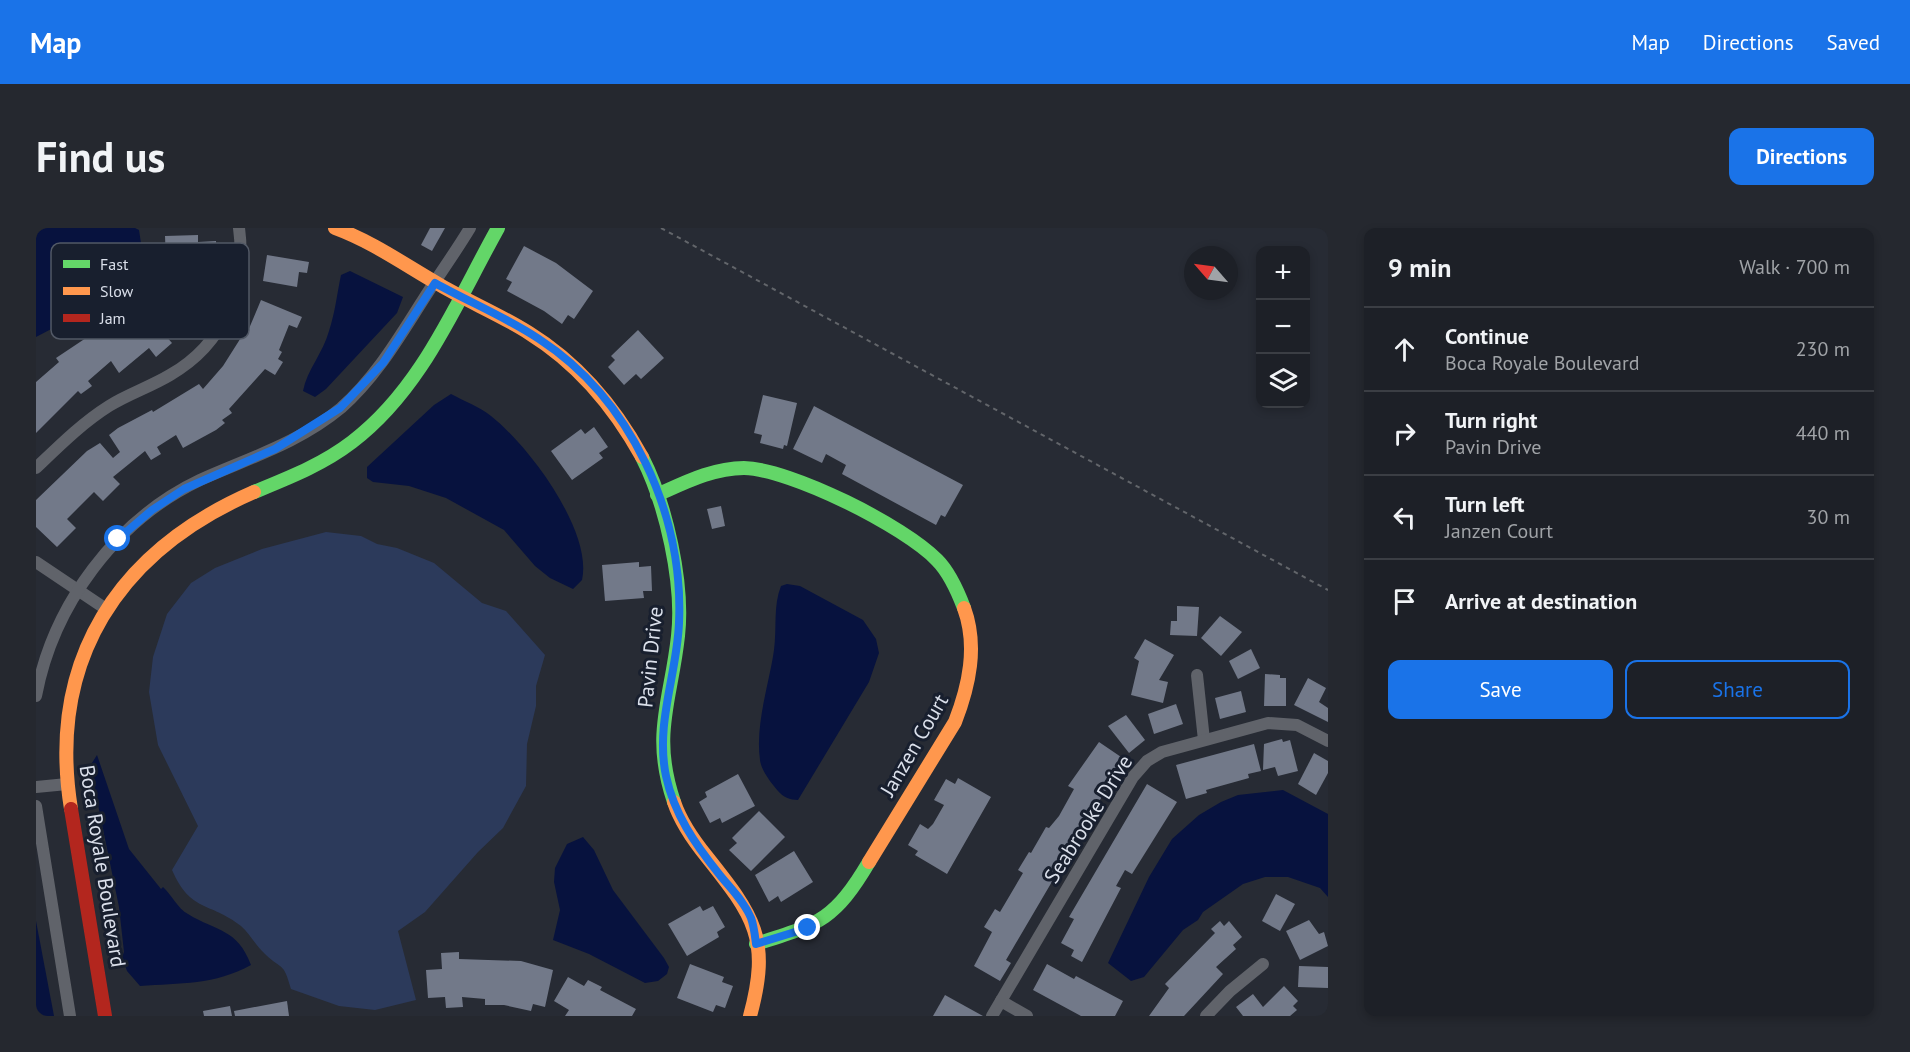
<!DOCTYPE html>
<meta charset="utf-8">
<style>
:root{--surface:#1d2027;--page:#25282f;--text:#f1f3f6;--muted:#a0a3a7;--line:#3b3e44;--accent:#1a73e8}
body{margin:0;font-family:"PT Sans",sans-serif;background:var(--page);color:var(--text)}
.controls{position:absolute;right:18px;top:18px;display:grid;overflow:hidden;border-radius:12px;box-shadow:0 3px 9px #0003}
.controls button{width:54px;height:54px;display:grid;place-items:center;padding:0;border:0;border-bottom:2px solid var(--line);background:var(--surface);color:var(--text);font:30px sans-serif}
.compass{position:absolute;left:1148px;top:18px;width:54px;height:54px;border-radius:50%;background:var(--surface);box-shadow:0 3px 9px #0003;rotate:298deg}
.stop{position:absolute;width:18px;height:18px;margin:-14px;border:4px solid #1a73e8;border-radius:50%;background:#fff}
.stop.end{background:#1a73e8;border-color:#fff;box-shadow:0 2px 6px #0008}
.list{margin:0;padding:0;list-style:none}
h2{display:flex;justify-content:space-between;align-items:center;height:78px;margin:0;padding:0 24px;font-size:26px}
h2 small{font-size:20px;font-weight:400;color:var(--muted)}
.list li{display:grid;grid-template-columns:39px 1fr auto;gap:18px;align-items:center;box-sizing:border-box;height:84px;padding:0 24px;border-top:2px solid var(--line)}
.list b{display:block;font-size:22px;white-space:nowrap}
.list p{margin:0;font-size:20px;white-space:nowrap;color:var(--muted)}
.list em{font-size:20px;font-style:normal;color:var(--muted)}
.actions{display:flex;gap:12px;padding:18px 24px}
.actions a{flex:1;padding:14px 0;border:2px solid var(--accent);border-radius:12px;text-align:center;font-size:21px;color:var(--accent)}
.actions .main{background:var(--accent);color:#fff}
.icon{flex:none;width:33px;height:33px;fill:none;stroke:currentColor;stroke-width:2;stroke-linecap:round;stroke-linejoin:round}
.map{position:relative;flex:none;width:1292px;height:788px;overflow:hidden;border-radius:12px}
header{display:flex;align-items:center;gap:36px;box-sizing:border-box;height:84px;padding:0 30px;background:var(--accent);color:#fff}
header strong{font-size:28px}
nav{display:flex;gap:33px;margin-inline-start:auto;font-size:21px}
.intro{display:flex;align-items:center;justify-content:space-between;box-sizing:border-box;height:144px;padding:0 36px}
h1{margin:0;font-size:42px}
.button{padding:15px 27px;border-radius:12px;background:var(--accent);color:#fff;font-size:21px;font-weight:700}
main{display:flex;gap:36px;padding:0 36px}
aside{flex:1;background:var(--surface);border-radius:12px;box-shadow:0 3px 9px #0003}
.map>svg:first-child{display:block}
</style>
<header>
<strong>Map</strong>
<nav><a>Map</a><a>Directions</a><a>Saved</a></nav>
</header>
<div class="intro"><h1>Find us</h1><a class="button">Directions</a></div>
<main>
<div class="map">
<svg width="1292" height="788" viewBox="0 0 1292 788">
<rect width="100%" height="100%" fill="#272b34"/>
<path fill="#2c3a5b" d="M290,304L325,308L341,316L361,320L398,335L446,375L470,383L509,427L500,458V478L491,516L490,558L467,600L442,624L389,684L362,703L380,772L339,782L303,778L255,761C247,733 247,743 229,726C220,718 214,706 205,698C173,673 155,685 136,642L162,598L122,517L113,464L117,429L131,386L155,355L179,340L226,321Z"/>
<g fill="#07123e">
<path d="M0,0H99L103,2L108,35L105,47L92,61L0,109Z"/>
<path d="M314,43L367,69L361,85L290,161L279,169L267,163C271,142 287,125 293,103C299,85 301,66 305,47Z"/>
<path d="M415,166C428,173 444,179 455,188C492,217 557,303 546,352L537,361L514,350L499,338L468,302L410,270L373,258L337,254L331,250V239L398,177Z"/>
<path d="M751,356L764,358L827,392L840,411L843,425L833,454L762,572C754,572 747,569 742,563C735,555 725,542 724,532C719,496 733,457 738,422C741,400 737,378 745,358Z"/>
<path d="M61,527L93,621L125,661L127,659C135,666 142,681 152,686C181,704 201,700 215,737C179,757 144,755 104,758L91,743L86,729L88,724L83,679L54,538Z"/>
<path d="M1247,562L1292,586V669L1284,660L1252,649H1229L1207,656L1167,684L1162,692L1147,702L1108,749L1095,753L1072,735L1113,649L1136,611L1163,587L1185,574L1202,567Z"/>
<path d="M547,609L558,622L577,662L628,730L633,739L631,746L622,753L609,755L553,726L517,712L524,682L518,654L519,640L531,616Z"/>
<path d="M0,693L18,788H0Z"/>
</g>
<g fill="#727989">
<path d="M394,0H409L396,23L385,17Z"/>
<path d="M162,7V14L180,13V32L130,34L129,8Z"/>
<path d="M488,18L520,35L557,63L538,91L532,87L526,96L508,83L471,63L476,54L470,51Z"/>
<path d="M231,27L273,34L271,45L263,44L261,59L227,53Z"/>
<path d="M225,72L266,89L261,100L253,97L243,122L246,124L242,131L247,134L239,147L229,141L193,181L196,185L186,192L189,195L180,202L147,220L140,207L121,219L125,226L115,232L109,223L77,249L84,256L67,273L58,264L31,291L40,300L21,319L0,299V272L51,223L64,215L77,230L84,224L73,207L82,200L116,182L117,184L163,156L167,161L187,138L206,108L209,110Z"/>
<path d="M103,78L136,115L120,129L113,120L83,145L75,133L52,153L56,158L45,166L42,163L0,205V154L23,134L20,130L71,96L75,102Z"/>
<path d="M602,102L628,130L605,151L600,146L588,157L572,139L579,132L575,128Z"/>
<path d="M727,167L761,175L751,218L748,217L747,221L724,215L726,207L718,205Z"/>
<path d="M778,178L927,257L909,289L905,287L900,297L806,246L810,237L790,226L786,235L757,221Z"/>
<path d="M558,199L572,219L563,225L567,230L536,252L515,223L545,201L549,206Z"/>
<path d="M685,278L689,298L676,301L671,281Z"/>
<path d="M603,334V339L615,338L616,363H607L608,370L569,373L566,337Z"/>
<path d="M1141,378L1163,379L1161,408L1134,407L1135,393H1141Z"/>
<path d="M1184,388L1206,404L1185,428L1165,410Z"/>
<path d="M1109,411L1138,427L1123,452L1132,454L1127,475L1095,467L1103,433L1098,430Z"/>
<path d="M1215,421L1224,440L1202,451L1193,433Z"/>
<path d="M1229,446L1244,447V450H1250V478H1228Z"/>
<path d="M1272,450L1290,460L1283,474L1292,480V494L1258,477Z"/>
<path d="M1205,463L1210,484L1184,491L1179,470Z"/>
<path d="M1140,476L1147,496L1118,506L1112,486Z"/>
<path d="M1090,487L1109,512L1093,525L1072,498Z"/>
<path d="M1246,511L1247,514L1254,512L1262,543L1242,548L1239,539L1227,542L1228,516Z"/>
<path d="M1063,514L1088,531L970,732L975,735L964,753L938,738L956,704L948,699L959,681L964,684L987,645L982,642L993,624L995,625L1010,599L1013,600L1023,588L1038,561L1032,558Z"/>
<path d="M1218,516L1225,543L1212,546L1213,550L1170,562L1171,565L1150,571L1140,537Z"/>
<path d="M1278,525L1292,533V545L1280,567L1262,556Z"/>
<path d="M702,546L719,578L686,595L684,590L674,595L663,574L671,569L669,564Z"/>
<path d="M922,550L955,569L911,646L879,627L882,623L872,617L884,596L892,601L897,596L908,577L898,572L910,551L919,556Z"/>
<path d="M1111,556L1141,574L1096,646L1089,642L1080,658L1085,660L1046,734L1035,728L1038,722L1025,715L1038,691L1033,689Z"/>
<path d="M723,583L749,609L715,643L693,622L701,615L696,610Z"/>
<path d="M758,623L777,654L745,674L742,668L733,674L719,647Z"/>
<path d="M1240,666L1259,676L1244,703L1226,693Z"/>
<path d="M664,678L667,683L677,678L689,699L681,704L683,709L651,728L632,696Z"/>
<path d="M1273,692L1283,706L1288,704L1292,718L1264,732L1250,703Z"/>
<path d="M1184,693L1188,698L1193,693L1206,709L1197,717L1200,721L1180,739L1187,746L1148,788H1113L1133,760L1129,756L1179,705L1175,701Z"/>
<path d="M423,724V731L485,733L517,742L509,779L497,776L495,783L468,777H449V771L426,769L427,779L410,780L409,769L392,770L390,742L406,741L405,725Z"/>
<path d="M654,736L688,749L686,754L697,758L689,780L680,777L677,784L641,770Z"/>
<path d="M1011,736L1038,751L1040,748L1087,773L1079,788H1045L997,762Z"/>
<path d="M1263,738L1292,739V760L1262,759Z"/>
<path d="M532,749L548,758L552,752L566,759L564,762L600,781L596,788H529L533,782L518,773Z"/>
<path d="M1248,758L1262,773L1257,778L1261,782L1254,788H1207L1200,779L1217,766L1227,779Z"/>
<path d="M909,767L947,788H897Z"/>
<path d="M251,773L253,788H199L198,783Z"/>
<path d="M194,778L196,788H168L167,783Z"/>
</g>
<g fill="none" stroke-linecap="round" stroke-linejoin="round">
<path stroke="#62656a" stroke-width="2" stroke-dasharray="4.5 4.5" stroke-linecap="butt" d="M625,0L1292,362"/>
<g stroke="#60636a" stroke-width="12">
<path d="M0,240C23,218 46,195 73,178C92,166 114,159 134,147C188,116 211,60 203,0"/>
<path d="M0,334L70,381"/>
<path d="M1161,447L1168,512"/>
<path d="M0,468C17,377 80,292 164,252C213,230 263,215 305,180C340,149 362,111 387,72C402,48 419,25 434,0"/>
<path d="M0,559L31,556"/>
<path d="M0,578L34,788"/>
<path d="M965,773L991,788"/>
<path d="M956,788L1097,549L1111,533L1126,524L1232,495L1261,497L1292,513"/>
<path d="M1170,788L1194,763L1227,736"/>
</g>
<g stroke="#63d668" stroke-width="14">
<path d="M606,229C630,276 648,355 642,408C635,473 615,506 638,574"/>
<path d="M218,264C252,250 286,237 316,214C386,161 420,75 462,0"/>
<path d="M621,267C648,255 677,240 708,240C755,241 868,298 901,332C913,344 922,364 928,380"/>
<path d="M720,716C783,696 798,693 833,634"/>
</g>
<g stroke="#ff974d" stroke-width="14">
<path d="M299,0C337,14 369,37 404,57C433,74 465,87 493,105C543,136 578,178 606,229"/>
<path d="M638,574C645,595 658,613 671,629C718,688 735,711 714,788"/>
<path d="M35,581C11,432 82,323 218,264"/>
<path d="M833,634L919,494C933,458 942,418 928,380"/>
</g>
<path stroke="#b3261e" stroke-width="14" d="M35,581L69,788"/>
</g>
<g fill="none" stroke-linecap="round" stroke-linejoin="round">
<path stroke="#1a73e8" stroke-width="8" d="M82,311L116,282L148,261L239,221L304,180L347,135L399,55C433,74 470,89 503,111C595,171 648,286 643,395C641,446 619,496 630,548C638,586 659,616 683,646C694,660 708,673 715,690C718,698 719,708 720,716L772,700"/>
</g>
<g text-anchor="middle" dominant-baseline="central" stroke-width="6" stroke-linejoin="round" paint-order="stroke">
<g font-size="21" fill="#dadfea" stroke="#181f2e">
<text transform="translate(614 429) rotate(-84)">Pavin Drive</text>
<text transform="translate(878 517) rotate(-60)">Janzen Court</text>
<text transform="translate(1052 591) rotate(-58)">Seabrooke Drive</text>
<text transform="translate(67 638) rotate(81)">Boca Royale Boulevard</text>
</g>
</g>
<rect x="15" y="15" width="198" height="96" rx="9" fill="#181f2e" stroke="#525966" stroke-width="1.5"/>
<rect x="27" y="32" width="27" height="8" fill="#63d668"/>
<rect x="27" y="59" width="27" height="8" fill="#ff974d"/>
<rect x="27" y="86" width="27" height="8" fill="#b3261e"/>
<g font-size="16" fill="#dadfea">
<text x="64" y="42">Fast</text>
<text x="64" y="69">Slow</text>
<text x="64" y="96">Jam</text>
</g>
</svg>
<div class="controls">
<button>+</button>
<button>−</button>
<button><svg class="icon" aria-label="layers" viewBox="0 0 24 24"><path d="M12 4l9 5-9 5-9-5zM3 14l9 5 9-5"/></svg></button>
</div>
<svg class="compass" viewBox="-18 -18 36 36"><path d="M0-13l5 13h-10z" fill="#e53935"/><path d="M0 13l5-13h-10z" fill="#a0a3a7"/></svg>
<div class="stop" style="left:82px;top:311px"></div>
<div class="stop end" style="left:772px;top:700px"></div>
</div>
<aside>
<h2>9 min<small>Walk · 700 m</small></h2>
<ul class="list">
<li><svg class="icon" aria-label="ahead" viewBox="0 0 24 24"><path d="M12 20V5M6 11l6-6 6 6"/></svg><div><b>Continue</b><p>Boca Royale Boulevard</p></div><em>230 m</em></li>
<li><svg class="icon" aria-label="right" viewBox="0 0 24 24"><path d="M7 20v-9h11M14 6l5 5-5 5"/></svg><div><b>Turn right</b><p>Pavin Drive</p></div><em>440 m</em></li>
<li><svg class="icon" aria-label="left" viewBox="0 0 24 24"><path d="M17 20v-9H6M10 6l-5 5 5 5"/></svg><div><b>Turn left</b><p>Janzen Court</p></div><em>30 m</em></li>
<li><svg class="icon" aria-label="arrive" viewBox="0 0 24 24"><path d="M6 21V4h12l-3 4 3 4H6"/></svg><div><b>Arrive at destination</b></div></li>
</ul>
<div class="actions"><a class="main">Save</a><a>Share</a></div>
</aside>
</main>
